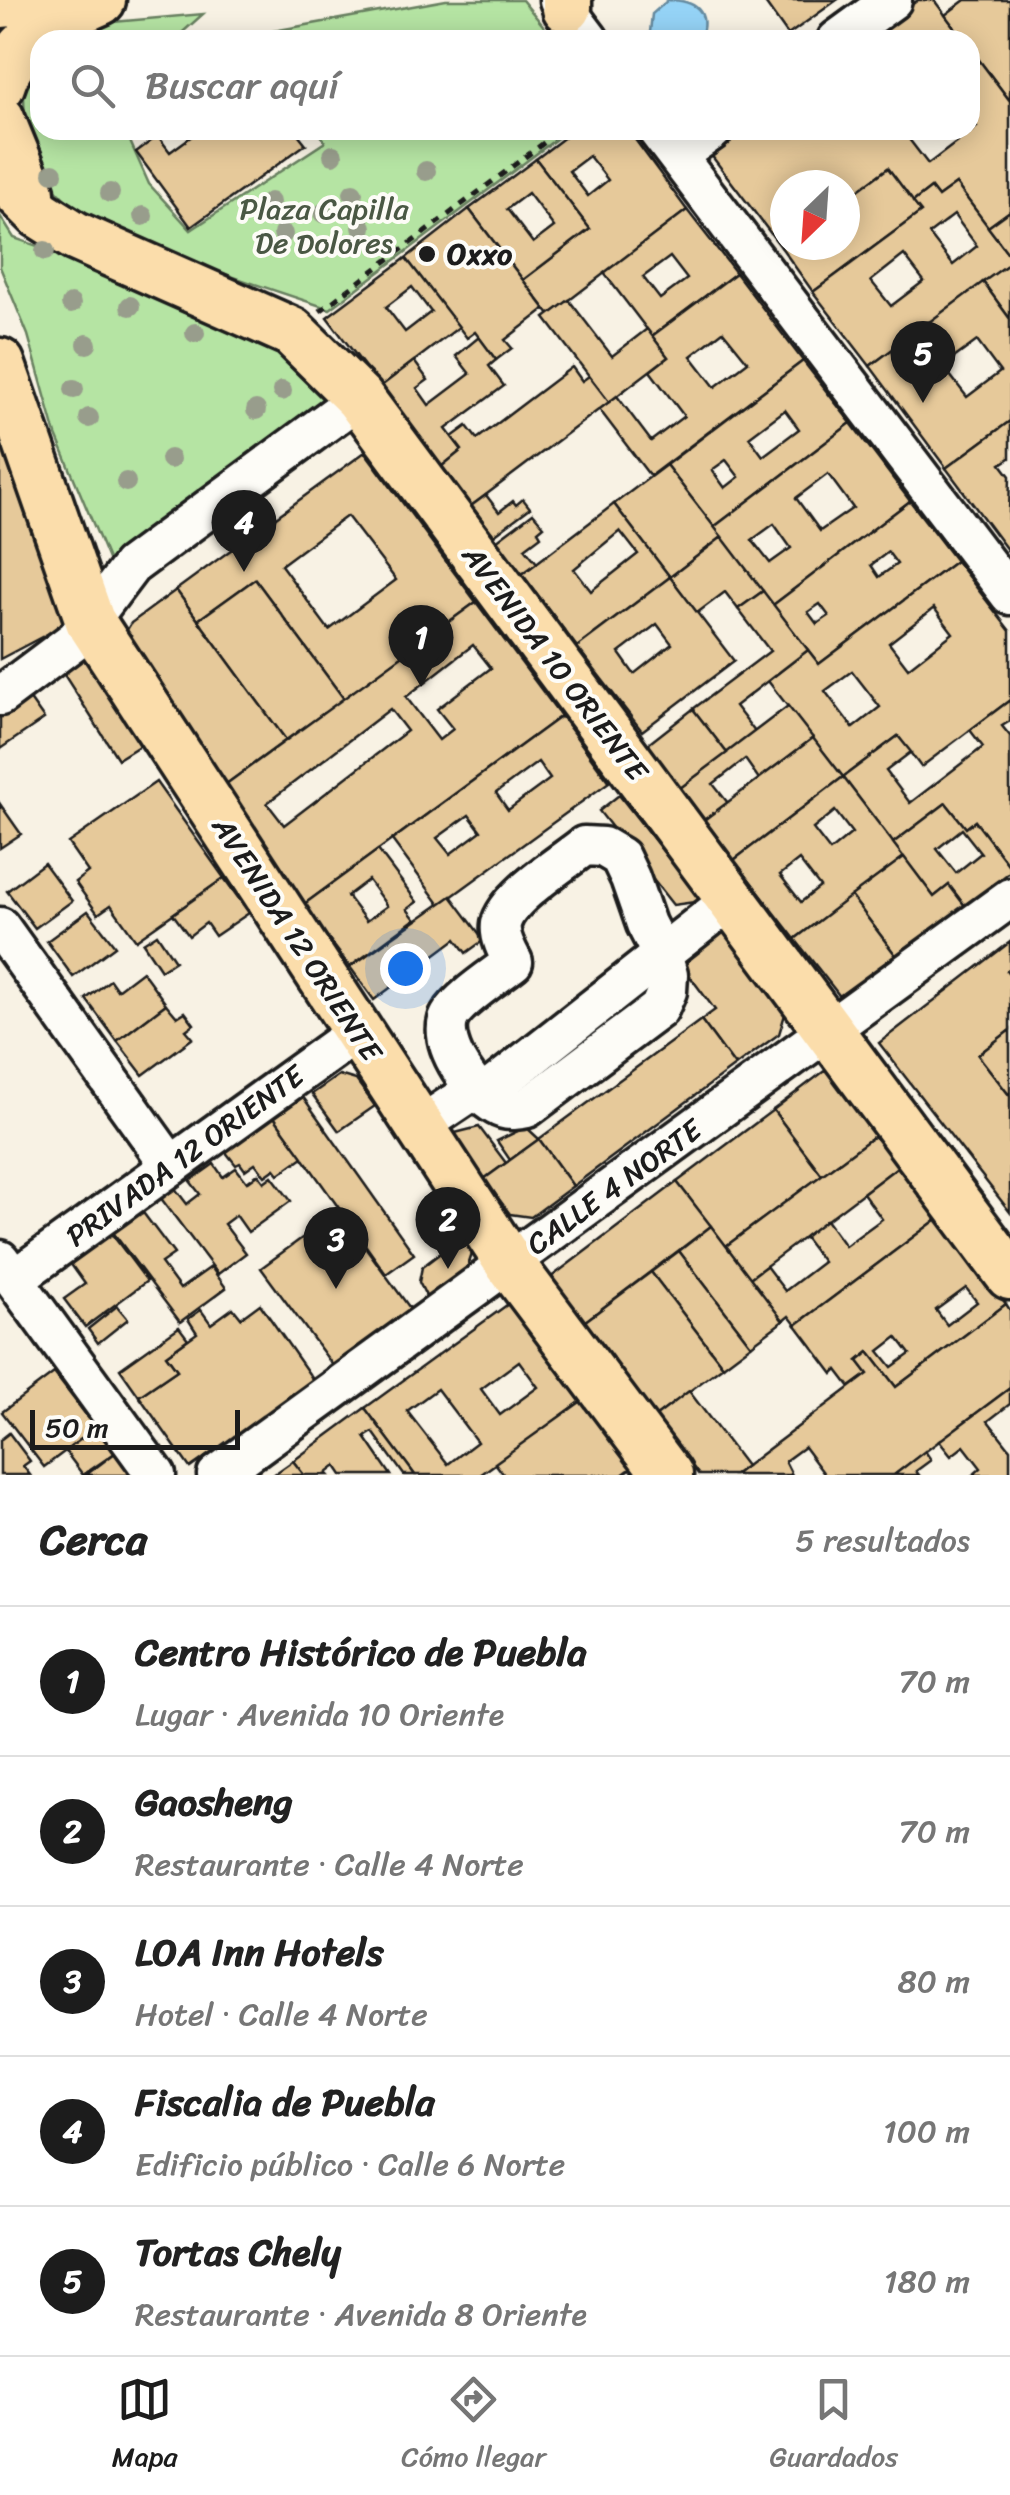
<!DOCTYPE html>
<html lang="es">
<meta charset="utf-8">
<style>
:root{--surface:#fff;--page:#f2f2f2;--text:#222;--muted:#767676;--line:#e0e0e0;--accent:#1c1c1c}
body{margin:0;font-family:Sriracha,sans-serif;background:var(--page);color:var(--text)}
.compass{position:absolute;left:770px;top:170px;width:90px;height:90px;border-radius:50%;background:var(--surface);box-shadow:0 5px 25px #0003;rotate:205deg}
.scale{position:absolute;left:30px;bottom:25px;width:210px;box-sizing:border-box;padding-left:10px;border:5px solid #1c1c1c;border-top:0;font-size:28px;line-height:35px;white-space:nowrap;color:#1c1c1c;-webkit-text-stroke:8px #fdfcf7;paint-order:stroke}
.you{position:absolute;left:405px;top:968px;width:35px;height:35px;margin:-25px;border:8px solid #fff;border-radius:50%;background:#1a73e8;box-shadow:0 0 0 15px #1a73e833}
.badge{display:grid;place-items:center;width:65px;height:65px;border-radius:50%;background:var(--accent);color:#fff;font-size:32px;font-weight:700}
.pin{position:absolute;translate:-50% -82px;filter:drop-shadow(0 2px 5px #0008)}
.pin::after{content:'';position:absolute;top:52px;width:35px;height:30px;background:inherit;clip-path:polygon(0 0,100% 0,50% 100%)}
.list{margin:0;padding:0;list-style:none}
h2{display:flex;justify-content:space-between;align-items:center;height:130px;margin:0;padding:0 40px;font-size:42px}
h2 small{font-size:32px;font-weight:400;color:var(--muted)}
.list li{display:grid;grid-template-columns:65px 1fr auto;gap:30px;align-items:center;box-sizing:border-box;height:150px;padding:0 40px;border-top:2px solid var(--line)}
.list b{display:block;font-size:38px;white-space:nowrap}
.list p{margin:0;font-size:32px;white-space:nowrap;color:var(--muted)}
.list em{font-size:32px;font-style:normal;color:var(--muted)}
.icon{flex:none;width:55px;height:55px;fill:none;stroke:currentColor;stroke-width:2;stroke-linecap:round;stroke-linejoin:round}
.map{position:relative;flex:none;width:1010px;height:1475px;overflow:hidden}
.search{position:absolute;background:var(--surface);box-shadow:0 5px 25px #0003;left:30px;right:30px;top:30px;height:110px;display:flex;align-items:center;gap:25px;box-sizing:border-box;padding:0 35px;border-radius:30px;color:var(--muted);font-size:38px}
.sheet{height:880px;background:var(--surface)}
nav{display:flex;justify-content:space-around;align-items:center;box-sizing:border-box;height:140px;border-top:2px solid var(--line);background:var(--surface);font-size:28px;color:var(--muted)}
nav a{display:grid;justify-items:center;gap:5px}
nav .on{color:var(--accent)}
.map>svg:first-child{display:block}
</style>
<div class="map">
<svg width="1010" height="1475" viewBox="0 0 1010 1475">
<rect width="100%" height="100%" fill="#f8f2e4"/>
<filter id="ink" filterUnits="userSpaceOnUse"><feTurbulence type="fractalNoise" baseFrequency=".01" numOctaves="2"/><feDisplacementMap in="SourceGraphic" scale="20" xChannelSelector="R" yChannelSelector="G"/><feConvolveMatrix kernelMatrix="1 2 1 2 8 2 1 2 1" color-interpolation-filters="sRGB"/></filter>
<g filter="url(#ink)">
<g fill="#b5e4a3" stroke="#688060" stroke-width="2.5">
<path d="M446,0H522L555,40H261L257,34Z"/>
<path d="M203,14L174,40H47L57,27Z"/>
<path d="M40,48V130H125L149,184L191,230L325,142L318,130H568L330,309L96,231L45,178L25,125L23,68Z"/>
<path d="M0,216L14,238L96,266L273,347L339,410L110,564L56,435L28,335L0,267Z"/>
</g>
<path fill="#95d3f6" stroke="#658a9f" stroke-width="2.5" d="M668,0C695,0 711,11 700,40H653L650,32L652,14Z"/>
<g fill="#e6c99a" stroke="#1c1c1c" stroke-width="2.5" fill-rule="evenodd">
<path d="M763,0H837L788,35Z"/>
<path d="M918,0H934L964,40H865Z"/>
<path d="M965,0H1010V101L970,48V40H964L945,15Z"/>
<path d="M970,48L1010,101V211L988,227L956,184L938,197L931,188L913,202L888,168L845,200V185H816L807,173L785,185V244L781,247L711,155L745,130H902L928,164L977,127L970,117Z"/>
<path d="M194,130H295L306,144L191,227L136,152L158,136L170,152L196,133Z"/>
<path d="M574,130H628L687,210L550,315L523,280L590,229L536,159ZM589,156L608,180L588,196L569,171Z"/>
<path d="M536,159L590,229L523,280L469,209ZM528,193L554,227L533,243L507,209Z"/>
<path d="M888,168L921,212L813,292L781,247L785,244L845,245V200Z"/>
<path d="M956,184L1010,256V263L870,366L813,292L921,212L913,202L931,188L938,197ZM954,215L977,246L953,265L929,234ZM904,255L924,281L891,306L871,281Z"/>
<path d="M469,209L545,309L505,340L512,348L496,360L475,332L467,338L406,258Z"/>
<path d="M687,210L736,273L652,336L604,273ZM670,257L687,279L660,299L643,277Z"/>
<path d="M1010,211V256L988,227Z"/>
<path d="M406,258L459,327L380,387L327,317ZM412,287L431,312L405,332L386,307Z"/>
<path d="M1010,263V319L983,282Z"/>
<path d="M736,273L803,361L650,476L599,409L617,396L651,441L684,416L650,371L668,357L652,336ZM723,331L748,362L715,387L691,356Z"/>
<path d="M983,282L1010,319V421L946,468L870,366ZM977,341L1000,372L967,397L943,366Z"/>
<path d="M569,300L612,356L647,329L668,357L609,402L545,318Z"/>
<path d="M479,337L496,360L489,366L504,386L446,429L462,450L441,467L380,387L414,361L428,380L417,388L429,405L470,374L456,356Z"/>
<path d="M803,361L851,423L714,527L666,465ZM785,410L799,429L763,456L749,437ZM726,460L739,477L725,488L712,470Z"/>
<path d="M572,367L582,381L589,376L609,402L471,506L441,467L462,450L452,437L467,426L477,439Z"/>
<path d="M1010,421V458L1001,464L1010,476L1008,551L946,468Z"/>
<path d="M851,423L910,501L773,605L714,527ZM828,474L853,508L820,531L796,498ZM774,524L791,548L770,563L752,540Z"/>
<path d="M0,436L68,623L0,659Z"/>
<path d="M365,452L476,602L344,699L255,579L198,620L176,590ZM347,516L396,580L329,630L281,565Z"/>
<path d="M666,465L722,537L670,577L614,504Z"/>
<path d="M486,495L499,512L513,501L516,505L523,499L530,508L494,535L471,506Z"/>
<path d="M910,501L956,561L819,664L773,605ZM888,552L897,564L879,577L871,565ZM820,604L829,616L817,624L808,612Z"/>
<path d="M614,504L670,577L577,647L522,574ZM620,531L638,554L591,591L574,569Z"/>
<path d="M533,513L544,526L538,531L541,536L525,548L537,563L522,574L496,541Z"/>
<path d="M722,537L763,591L738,609L725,592L697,613L670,577Z"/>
<path d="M956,561L1010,631V700L921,767L898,736L843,777L768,681L808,650L819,664ZM934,608L953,633L908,668L889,643ZM852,671L880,707L853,728L825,691Z"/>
<path d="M670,577L734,661L642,731L577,647ZM657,624L672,644L634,674L619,653Z"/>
<path d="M255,579L344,699L286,740L198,620Z"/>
<path d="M176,590L286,740L218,790L125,633L131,623Z"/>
<path d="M763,591L808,650L735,706L755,732L727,753L693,709L770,651L738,609Z"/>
<path d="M476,602L561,716L303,905L218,790ZM473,645L491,668L437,709L453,729L439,740L406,697ZM390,709L407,731L284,825L267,803Z"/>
<path d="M85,655L142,744L118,759L61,670Z"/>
<path d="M27,695L44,719L0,749V714Z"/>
<path d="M1010,700V721L1002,726L1010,736V867L975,821L966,828L946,803L893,843L843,777L898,736L911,752L886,771L910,803L983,747L970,730Z"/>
<path d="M788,706L813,738L759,779L745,759L713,784L728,803L704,820L680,788Z"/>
<path d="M693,709L727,753L680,788L647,745Z"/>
<path d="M561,716L609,782L440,905L392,840ZM538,762L550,779L508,810L496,793ZM469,815L481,831L450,854L437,838Z"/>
<path d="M813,738L843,777L734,860L704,820Z"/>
<path d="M843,777L904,857L795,939L734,860ZM835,811L852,833L830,851L813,829ZM799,860L820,887L801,902L780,875Z"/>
<path d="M156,782L224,878L136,940L111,905L98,914L75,882L88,872L68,843Z"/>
<path d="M619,795L702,901L673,905L599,811Z"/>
<path d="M946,803L966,828L975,821L1010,867V872L965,906L949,885L934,897L893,843ZM962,829L981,853L956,873L937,849Z"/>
<path d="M0,804L21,834L0,848Z"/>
<path d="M378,850L417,902L407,909L415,919L350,967L303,905ZM368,880L387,906L366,921L347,896Z"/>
<path d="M904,857L934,897L949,885L965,906L897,957L851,896Z"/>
<path d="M44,863L72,901L35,928L7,891Z"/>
<path d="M224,878L249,913L215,936L206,923L189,936L173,914Z"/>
<path d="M451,896L484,940L466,953L456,939L374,1000L350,967Z"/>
<path d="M851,896L897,957L842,999L795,939Z"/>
<path d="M88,911L115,946L73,977L47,941Z"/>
<path d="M725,930L786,1011L779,1034L735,1066L701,1020L715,1010L680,963Z"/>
<path d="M157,934L175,961L161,970L143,943Z"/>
<path d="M1010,942V969L1007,971L1010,975V1030L978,1055L1010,1096V1212L879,1043Z"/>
<path d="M142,971L166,1004L117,1041L86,999L110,980L117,990Z"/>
<path d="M166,1004L177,1017L185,1012L194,1024L186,1030L193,1038L143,1075L117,1041Z"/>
<path d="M701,1020L735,1066L573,1186L539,1139Z"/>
<path d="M1010,1030V1096L978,1055Z"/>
<path d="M827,1069L877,1134L822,1175L773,1110Z"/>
<path d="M339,1075L356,1080L375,1106L339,1131L312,1094Z"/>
<path d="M303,1097L414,1254L386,1274L274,1117Z"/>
<path d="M773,1110L822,1175L726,1246L677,1182Z"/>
<path d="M274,1117L303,1157L279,1174L275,1169L265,1176L255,1163L245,1170L240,1163L236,1165L225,1151Z"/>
<path d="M479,1127L506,1163L484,1179L451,1134Z"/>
<path d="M526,1127L539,1139L510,1160L497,1141Z"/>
<path d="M877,1134L900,1165L750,1278L726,1246Z"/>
<path d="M539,1139L573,1186L531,1217L510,1214L484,1179Z"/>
<path d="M214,1164L223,1177L236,1168L247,1182L258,1174L264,1182L272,1176L291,1201L248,1232L236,1215L224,1224L246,1253L218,1274L160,1197L174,1187L187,1204L200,1194L190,1181Z"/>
<path d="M900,1165L940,1217L796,1325L789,1316L783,1321L750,1278L766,1266L785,1291L823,1262L804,1237L826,1220L845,1246L882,1219L863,1193Z"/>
<path d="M677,1182L711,1226L584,1322L550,1278Z"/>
<path d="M141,1210L174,1254L161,1263L180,1289L211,1267L226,1288L180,1322L112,1231Z"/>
<path d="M339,1211L412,1311L334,1367L261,1268Z"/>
<path d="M940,1217L1006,1304L896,1387L869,1352L858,1361L868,1374L850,1387L837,1370L833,1374L796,1325ZM966,1288L977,1302L947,1325L936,1310ZM897,1337L910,1354L892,1367L879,1351Z"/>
<path d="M711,1226L783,1321L751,1345L679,1251Z"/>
<path d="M111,1233L147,1281L85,1327L64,1299L85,1284L70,1263Z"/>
<path d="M463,1236L472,1254L467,1269L427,1298L419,1282L422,1267Z"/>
<path d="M679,1251L751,1345L723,1366L651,1272Z"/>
<path d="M651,1272L723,1366L655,1417L584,1322Z"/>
<path d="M511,1302L583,1400L480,1475H415L365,1408ZM519,1361L538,1387L500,1415L481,1389ZM437,1389L477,1442L448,1464L407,1411Z"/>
<path d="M260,1304L314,1381L190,1468L139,1396L177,1370L166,1355L197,1333L188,1319L201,1310L211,1324L233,1308L241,1318Z"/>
<path d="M1006,1304L1010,1310V1388L894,1475H825L804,1447L785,1461L792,1475H734L868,1374L858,1361L869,1352L896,1387Z"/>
<path d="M117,1306L128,1319L98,1343L88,1329Z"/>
<path d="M179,1327L188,1339L166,1355L177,1370L139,1396L120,1369Z"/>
<path d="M54,1373L96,1428L44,1467L2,1412Z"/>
<path d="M1010,1388V1404L988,1421L1010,1449V1475H973L981,1468L964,1446L951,1456L939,1441Z"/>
<path d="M689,1391L746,1466L734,1475H699L655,1417Z"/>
<path d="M583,1400L633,1467L622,1475H504L495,1463Z"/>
<path d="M365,1408L415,1475H404L373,1432L365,1437L391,1475H342L336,1466L327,1473L329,1475H304L293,1461Z"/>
<path d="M96,1428L115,1453L83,1475L65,1451Z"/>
<path d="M9,1433L30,1461L23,1466L30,1475H0V1440Z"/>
<path d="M925,1451L931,1460L916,1471L919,1475H894Z"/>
<path d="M115,1453L132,1475H86Z"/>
<path d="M293,1461L304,1475H273Z"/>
</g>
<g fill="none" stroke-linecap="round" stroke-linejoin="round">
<defs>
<g id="minor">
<path d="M559,0L589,40"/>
<path d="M837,40L892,0"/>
<path d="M657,130L1010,595"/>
<path d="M678,155L713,130"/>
<path d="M0,696L76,639L131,566L359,398"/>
<path d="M584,846L603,847L620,857L630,878L646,924L662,955L668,975L667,991L659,1009L527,1108C516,1110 507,1112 497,1106C473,1093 440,1048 448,1020C454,1002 497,975 513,962C507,951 499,937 501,924C507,897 563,863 584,846Z"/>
<path d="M0,927L171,1166"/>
<path d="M483,1095L731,900"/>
<path d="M420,1126L477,1088"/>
<path d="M0,1260L156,1475"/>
<path d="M14,1279L357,1032"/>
<path d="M217,1475L1010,898"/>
</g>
<g id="major">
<path d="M567,0V8"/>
<path d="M0,3L31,0"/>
<path d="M0,86C15,38 58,19 101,0"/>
<path d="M0,119L30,192"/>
<path d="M0,169L12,186L40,214L75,236L292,332L359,398L1010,1275"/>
<path d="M0,363L90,621L509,1263L668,1475"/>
</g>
</defs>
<use href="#minor" stroke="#1c1c1c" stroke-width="45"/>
<use href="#major" stroke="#1c1c1c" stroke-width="55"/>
<path stroke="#1c1c1c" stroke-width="5" stroke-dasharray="8 8" stroke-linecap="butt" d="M320,311L561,130"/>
<use href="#minor" stroke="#fdfcf7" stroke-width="38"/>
<use href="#major" stroke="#fbddab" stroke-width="48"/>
</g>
<g fill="#989d8c">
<circle cx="333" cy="155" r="10"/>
<circle cx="426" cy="171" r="10"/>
<circle cx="53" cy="173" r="10"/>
<circle cx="110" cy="193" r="10"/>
<circle cx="353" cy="193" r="10"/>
<circle cx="270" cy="202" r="10"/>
<circle cx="323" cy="213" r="10"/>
<circle cx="143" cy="216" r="10"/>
<circle cx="362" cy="227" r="10"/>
<circle cx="283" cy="234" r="10"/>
<circle cx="45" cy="251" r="10"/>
<circle cx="71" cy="304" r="10"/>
<circle cx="130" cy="306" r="10"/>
<circle cx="195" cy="333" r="10"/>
<circle cx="87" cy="344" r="10"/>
<circle cx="74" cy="389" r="10"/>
<circle cx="282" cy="391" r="10"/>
<circle cx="256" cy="410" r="10"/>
<circle cx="89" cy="418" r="10"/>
<circle cx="170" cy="459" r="10"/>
<circle cx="126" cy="482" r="10"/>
</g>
</g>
<circle fill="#1c1c1c" stroke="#fdfcf7" stroke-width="4" cx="427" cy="254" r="10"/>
<g text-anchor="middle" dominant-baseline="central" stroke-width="8" stroke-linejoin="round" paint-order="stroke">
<g font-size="30" fill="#4a5844" stroke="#fdfcf7">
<text x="324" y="209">Plaza Capilla<tspan x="324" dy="34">De Dolores</tspan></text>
</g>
<g font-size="30" font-weight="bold" fill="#1c1c1c" stroke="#fdfcf7" text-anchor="start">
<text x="447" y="254">Oxxo</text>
</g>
<g font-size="30" fill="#1c1c1c" stroke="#fdfcf7">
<text transform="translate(555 663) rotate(53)">AVENIDA 10 ORIENTE</text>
<text transform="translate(297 939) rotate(57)">AVENIDA 12 ORIENTE</text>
<text transform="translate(185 1156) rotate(-36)">PRIVADA 12 ORIENTE</text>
<text transform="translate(614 1187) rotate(-36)">CALLE 4 NORTE</text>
</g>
</g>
</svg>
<svg class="compass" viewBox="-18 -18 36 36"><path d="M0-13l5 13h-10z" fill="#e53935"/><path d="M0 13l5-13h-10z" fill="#767676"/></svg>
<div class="scale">50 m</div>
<div class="you"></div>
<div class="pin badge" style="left:421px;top:687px">1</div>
<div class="pin badge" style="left:448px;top:1269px">2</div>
<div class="pin badge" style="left:336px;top:1289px">3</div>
<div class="pin badge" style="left:244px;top:572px">4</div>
<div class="pin badge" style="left:923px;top:403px">5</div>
<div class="search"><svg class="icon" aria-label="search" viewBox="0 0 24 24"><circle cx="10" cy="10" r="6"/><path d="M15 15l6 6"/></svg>Buscar aquí</div>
</div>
<section class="sheet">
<h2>Cerca<small>5 resultados</small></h2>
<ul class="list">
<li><span class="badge">1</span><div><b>Centro Histórico de Puebla</b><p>Lugar · Avenida 10 Oriente</p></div><em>70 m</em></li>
<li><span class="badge">2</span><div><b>Gaosheng</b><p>Restaurante · Calle 4 Norte</p></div><em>70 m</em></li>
<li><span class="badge">3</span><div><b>LOA Inn Hotels</b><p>Hotel · Calle 4 Norte</p></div><em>80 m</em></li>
<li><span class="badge">4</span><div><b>Fiscalia de Puebla</b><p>Edificio público · Calle 6 Norte</p></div><em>100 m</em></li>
<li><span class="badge">5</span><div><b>Tortas Chely</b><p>Restaurante · Avenida 8 Oriente</p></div><em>180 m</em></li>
</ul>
</section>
<nav>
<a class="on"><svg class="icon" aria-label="map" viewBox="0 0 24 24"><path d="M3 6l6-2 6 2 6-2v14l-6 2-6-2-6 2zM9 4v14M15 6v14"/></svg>Mapa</a>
<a><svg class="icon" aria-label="directions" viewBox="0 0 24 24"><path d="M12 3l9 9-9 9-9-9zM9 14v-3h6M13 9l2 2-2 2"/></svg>Cómo llegar</a>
<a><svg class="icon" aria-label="saved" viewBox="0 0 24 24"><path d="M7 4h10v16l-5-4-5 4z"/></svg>Guardados</a>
</nav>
